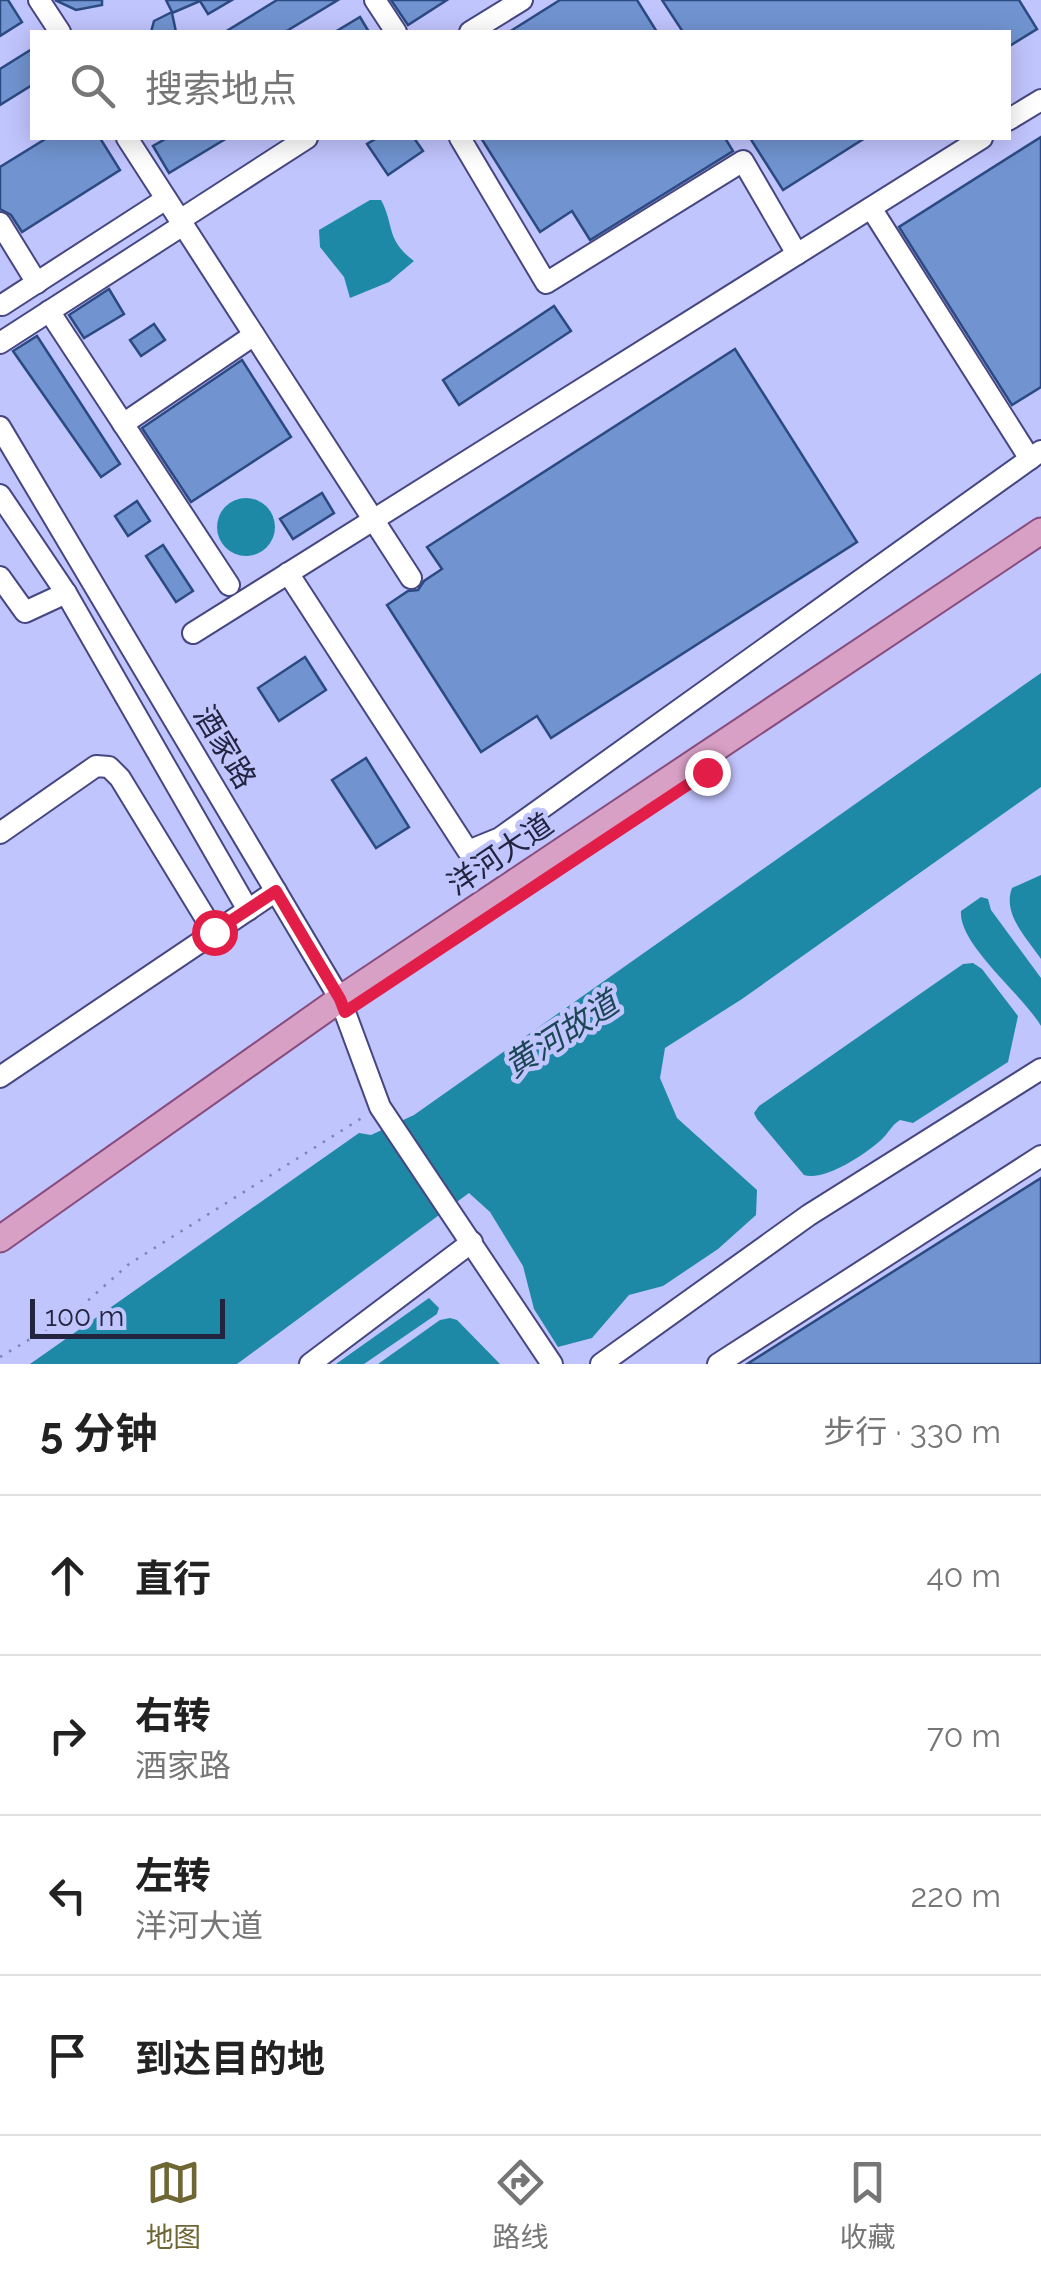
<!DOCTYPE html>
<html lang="zh">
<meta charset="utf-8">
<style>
:root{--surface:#fff;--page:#f6f6f6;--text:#222;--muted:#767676;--line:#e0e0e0;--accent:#6e6734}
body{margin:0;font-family:Raleway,"Noto Sans SC",sans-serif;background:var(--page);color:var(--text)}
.scale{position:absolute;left:30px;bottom:25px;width:195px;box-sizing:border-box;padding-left:10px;border:5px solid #23243f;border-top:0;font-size:28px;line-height:35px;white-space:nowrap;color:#23243f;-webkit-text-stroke:8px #c1c5fe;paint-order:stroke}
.stop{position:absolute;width:30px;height:30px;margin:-22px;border:8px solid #e11d48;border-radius:50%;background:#fff}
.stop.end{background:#e11d48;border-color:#fff;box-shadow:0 2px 10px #0008}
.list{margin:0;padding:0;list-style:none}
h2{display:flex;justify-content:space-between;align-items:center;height:130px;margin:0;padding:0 40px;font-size:42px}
h2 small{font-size:32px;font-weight:400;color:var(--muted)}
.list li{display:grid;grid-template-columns:65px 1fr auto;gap:30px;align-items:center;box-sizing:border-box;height:160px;padding:0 40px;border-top:2px solid var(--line)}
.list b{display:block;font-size:38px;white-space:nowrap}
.list p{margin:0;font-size:32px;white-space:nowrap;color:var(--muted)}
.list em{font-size:32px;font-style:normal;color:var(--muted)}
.icon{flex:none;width:55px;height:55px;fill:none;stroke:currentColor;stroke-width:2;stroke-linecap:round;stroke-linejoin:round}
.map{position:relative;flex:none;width:1041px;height:1364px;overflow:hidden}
.search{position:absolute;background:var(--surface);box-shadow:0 5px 25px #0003;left:30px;right:30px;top:30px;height:110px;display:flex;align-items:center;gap:25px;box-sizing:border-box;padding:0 35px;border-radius:0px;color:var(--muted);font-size:38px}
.sheet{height:770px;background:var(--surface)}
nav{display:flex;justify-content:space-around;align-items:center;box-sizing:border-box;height:140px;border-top:2px solid var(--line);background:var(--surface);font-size:28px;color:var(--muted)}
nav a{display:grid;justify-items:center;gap:5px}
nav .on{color:var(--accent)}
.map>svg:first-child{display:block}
</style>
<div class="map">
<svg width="1041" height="1364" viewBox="0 0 1041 1364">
<rect width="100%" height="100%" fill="#c1c5fe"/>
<g fill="#1d89a6">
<path d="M370,200H381C395,226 385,239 414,261L389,282L350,298L344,277L320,247L319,230Z"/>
<circle cx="246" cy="527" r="29"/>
<path d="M1041,673V787L742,999L665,1048L660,1078L677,1118L757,1190L756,1215L718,1249L663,1286L629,1295L592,1338L558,1347L534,1309L523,1266L490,1212L469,1193L237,1364H30L359,1133L371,1135L414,1115Z"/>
<path d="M1041,875V959C1027,938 1002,914 1012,888Z"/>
<path d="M981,897L988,899L991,910L1041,978V1026C1022,994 958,944 961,911Z"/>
<path d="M973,963L982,969L1018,1016L1008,1062L913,1123L900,1120C891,1126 890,1131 883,1138C868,1153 824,1182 804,1175L757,1119L754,1113L759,1106L963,964Z"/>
<path d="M429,1298L439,1308L437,1314L364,1364H336Z"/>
<path d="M450,1318L457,1320L500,1364H378L440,1320Z"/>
</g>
<g fill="#7194d1" stroke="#2c4a82" stroke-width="2.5">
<path d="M0,0H8L22,22L0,36Z"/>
<path d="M55,0H102V5L76,10Z"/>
<path d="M166,0H232L208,14L200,1L172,13L176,32H151L154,21L172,12Z"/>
<path d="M277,0H338L285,32H225Z"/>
<path d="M391,0H447L408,25Z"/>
<path d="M560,0H637L657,32H509Z"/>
<path d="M662,0H1019L1037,29L1008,47V32H683Z"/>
<path d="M360,17L369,32H335Z"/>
<path d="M32,49V85L0,105V69Z"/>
<path d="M1041,137V387L1012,405L899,227Z"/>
<path d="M47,138H100L120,170L22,232L11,215L0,209V167Z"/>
<path d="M167,138H227L169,173L153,146Z"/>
<path d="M377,138H414L423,151L388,175L367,144Z"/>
<path d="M481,138H725L733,151L590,240L572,211L540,232Z"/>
<path d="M750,138H865L783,190Z"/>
<path d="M109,289L124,314L84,338L69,315Z"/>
<path d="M554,306L571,331L459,405L443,380Z"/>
<path d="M154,324L165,340L141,356L130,340Z"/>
<path d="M37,336L120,464L101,477L13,351Z"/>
<path d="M735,349L857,542L551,738L537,716L481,752L387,605L408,591L418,590L424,581L442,569L427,547Z"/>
<path d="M242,360L291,437L191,502L142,428Z"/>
<path d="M322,493L334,513L293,539L280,519Z"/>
<path d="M137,501L150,521L128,536L115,516Z"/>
<path d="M163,545L193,591L176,602L146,556Z"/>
<path d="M305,657L326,690L279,721L258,688Z"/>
<path d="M366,758L409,827L376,848L332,780Z"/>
<path d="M1041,1178V1364H747Z"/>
</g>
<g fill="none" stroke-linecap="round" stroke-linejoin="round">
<defs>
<g id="minor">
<path d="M39,0L60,32"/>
<path d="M375,0L396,32"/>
<path d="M470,32L522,0"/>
<path d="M1008,120L1041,100"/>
<path d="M127,138L411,578"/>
<path d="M460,138L546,283L743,161L797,254"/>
<path d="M871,208L1030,459"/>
<path d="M180,220L307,138"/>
<path d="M0,223L37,283"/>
<path d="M2,305L166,199"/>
<path d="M49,311L229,585"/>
<path d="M0,343L183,225"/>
<path d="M123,424L254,335"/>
<path d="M0,427L340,999L380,1107L552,1364"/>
<path d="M0,495L66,593L248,910"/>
<path d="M288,573L468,851L500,838L1041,451"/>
<path d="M0,577L25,612L66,593"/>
<path d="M193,633L982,138"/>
<path d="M0,833L96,766L109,767L120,778L214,932"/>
<path d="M0,1077L276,891"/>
<path d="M310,1364L472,1242"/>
<path d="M601,1364L809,1215L1041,1069"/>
<path d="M718,1364L1041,1156"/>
</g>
<path id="major" d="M0,1239L340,999L1041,531"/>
</defs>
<use href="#minor" stroke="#464683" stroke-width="24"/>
<use href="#major" stroke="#884b7d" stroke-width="29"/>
<path stroke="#8183b0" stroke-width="2.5" stroke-dasharray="2.5 8" stroke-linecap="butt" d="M0,1357L74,1313L129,1264L365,1116"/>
<use href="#minor" stroke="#fff" stroke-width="20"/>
<use href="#major" stroke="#d8a0c5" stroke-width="25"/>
</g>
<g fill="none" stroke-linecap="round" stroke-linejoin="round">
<path stroke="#e11d48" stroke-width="12" d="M214,932L276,891L340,999L345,1012L707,772"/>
</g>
<g text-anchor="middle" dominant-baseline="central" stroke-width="9" stroke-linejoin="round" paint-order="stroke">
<g font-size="30" fill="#23243f" stroke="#c1c5fe">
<text transform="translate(225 747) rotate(59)">酒家路</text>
<text transform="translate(500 854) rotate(-34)">洋河大道</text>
</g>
<g font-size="32" font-style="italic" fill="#1b4654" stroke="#c1c5fe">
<text transform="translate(561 1034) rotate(-33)">黄河故道</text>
</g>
</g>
</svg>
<div class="scale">100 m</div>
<div class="stop" style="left:214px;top:932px"></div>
<div class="stop end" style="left:707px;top:772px"></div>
<div class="search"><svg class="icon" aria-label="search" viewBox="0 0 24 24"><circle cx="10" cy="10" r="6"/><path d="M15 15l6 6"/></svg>搜索地点</div>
</div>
<section class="sheet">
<h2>5 分钟<small>步行 · 330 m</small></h2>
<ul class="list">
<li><svg class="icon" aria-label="ahead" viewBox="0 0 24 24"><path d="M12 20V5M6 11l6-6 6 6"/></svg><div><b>直行</b></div><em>40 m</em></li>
<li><svg class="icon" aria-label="right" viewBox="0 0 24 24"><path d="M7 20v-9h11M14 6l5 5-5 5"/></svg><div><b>右转</b><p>酒家路</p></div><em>70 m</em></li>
<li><svg class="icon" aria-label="left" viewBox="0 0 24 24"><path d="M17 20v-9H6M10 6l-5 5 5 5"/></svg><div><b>左转</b><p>洋河大道</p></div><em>220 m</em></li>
<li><svg class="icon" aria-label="arrive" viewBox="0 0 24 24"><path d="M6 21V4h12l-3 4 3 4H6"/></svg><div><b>到达目的地</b></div></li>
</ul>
</section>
<nav>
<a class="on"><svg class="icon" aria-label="map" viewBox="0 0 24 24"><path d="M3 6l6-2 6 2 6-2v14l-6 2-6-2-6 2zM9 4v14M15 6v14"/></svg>地图</a>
<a><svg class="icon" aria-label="directions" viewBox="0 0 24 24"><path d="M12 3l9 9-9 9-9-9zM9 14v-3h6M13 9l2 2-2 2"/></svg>路线</a>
<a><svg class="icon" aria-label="saved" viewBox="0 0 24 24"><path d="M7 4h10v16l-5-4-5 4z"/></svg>收藏</a>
</nav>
